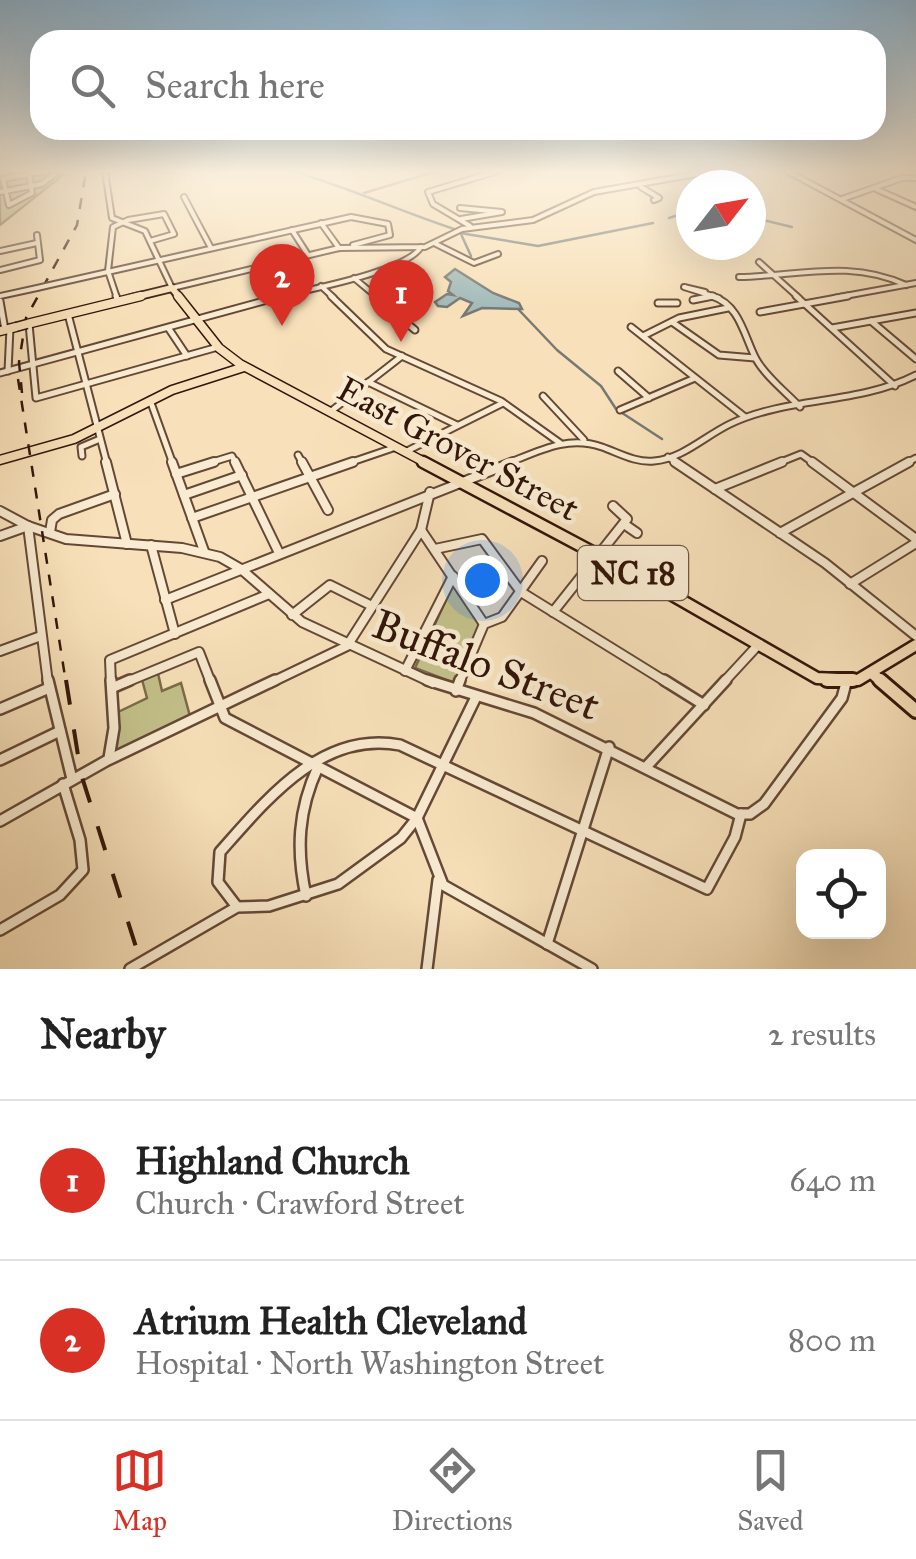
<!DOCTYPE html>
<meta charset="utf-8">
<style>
:root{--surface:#fff;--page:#f2f2f2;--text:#222;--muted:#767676;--line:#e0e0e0;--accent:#d93025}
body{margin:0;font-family:"IM FELL Great Primer",serif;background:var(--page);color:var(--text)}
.controls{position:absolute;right:30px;bottom:30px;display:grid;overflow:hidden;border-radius:20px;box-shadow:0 10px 40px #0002}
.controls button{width:90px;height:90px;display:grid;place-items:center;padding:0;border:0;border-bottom:2px solid var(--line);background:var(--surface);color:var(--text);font:50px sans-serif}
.compass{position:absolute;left:676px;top:170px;width:90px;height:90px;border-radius:50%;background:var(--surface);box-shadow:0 10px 40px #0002;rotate:59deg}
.you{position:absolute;left:482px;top:580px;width:35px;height:35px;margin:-25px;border:8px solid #fff;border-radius:50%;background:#1a73e8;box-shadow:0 0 0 15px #1a73e833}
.badge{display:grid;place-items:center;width:65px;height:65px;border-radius:50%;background:var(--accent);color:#fff;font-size:32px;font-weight:700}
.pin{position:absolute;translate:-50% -82px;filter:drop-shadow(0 2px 5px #0008)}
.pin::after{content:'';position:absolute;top:52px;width:35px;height:30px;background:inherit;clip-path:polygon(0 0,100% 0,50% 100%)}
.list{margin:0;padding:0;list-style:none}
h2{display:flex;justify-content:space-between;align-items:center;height:130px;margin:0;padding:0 40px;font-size:42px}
h2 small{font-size:32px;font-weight:400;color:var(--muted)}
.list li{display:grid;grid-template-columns:65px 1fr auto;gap:30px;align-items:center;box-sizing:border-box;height:160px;padding:0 40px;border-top:2px solid var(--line)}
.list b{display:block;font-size:38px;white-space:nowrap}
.list p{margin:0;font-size:32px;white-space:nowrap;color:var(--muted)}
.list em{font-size:32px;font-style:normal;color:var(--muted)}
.icon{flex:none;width:55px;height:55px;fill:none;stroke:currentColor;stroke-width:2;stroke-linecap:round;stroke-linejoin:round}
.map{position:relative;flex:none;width:916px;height:969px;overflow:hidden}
.search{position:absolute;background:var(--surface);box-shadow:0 10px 40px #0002;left:30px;right:30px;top:30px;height:110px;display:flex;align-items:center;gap:25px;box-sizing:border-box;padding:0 35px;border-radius:30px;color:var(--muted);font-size:38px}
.sheet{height:450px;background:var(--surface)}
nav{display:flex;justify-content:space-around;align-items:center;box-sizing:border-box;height:140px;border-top:2px solid var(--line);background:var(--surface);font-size:28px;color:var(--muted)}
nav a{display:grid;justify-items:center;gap:5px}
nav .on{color:var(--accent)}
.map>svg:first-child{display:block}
</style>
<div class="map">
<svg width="916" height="969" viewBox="0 0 916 969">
<rect width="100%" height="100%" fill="#f8e1ba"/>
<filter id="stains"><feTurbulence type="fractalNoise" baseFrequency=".002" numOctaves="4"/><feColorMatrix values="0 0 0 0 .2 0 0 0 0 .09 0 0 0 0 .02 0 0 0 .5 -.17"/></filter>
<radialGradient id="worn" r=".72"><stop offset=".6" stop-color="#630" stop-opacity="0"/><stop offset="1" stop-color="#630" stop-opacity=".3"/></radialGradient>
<g fill="#c4c18b" stroke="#7b6b4a" stroke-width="2.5">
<path d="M7,171H68L0,225V173Z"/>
<path d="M455,580L483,623L457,684L415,668Z"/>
<path d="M157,669L162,691L181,683L191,720L109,759L114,714L147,698L141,676Z"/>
</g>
<path fill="#a3bbbb" stroke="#767974" stroke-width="2.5" d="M455,269L493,293L519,303L522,309L482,308L463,316L472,303L460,298L447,307L438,306L435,302L447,294L453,295L448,291L451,282L445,277Z"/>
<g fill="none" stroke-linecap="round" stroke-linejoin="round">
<g stroke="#767974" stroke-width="2.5">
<path d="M292,171C348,187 399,211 454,229"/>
<path d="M364,193L437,171"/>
<path d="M751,217L792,227"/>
<path d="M669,218L691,211"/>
<path d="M460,233L538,246L653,223"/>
<path d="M461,234L471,256"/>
<path d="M518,309L557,350L601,386L616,409L662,439"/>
</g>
<defs>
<g id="minor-far3">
<path d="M105,171L112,218L145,231L172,288L339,248L425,247L462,229L533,220L594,192L713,171"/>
<path d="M787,171L916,240"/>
<path d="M0,173L8,171"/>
<path d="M29,174L32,193L9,205L3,179Z"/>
<path d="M29,174L49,171"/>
<path d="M641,187L659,198L654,200"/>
<path d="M876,189L916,207"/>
<path d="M0,192L42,184L58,171"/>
<path d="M184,197L211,248"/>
<path d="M842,199L902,178H916"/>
<path d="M460,208L502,212L461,219"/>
<path d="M321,223L339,248"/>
<path d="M470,226L433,204L428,192L498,171"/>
<path d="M292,230L308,255"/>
<path d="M436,244L474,263L498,254"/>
<path d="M0,251L37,243"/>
<path d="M759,262L799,298"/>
<path d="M0,270L40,260L37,235"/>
<path d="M739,277C798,276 850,259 906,285"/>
<path d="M354,278L378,298"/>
<path d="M50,285L351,217L388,224L390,235L353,245"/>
<path d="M321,286L334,298"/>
<path d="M705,292L684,287L719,298"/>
<path d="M0,296L37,288"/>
<path d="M117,298L108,271L113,227L128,220L164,214L174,234L150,241"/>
<path d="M273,298C305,290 406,272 421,247"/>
<path d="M702,298L713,296"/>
<path d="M834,298L916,283"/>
</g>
<g id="minor-far2">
<path d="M116,296L118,302"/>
<path d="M331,296L386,349L501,401L560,443"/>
<path d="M375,296L415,330"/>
<path d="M712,296C740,305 744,336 756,359C766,377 787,393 800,407"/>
<path d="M796,296L895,386"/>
<path d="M693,300L713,296"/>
<path d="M0,301L5,330"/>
<path d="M658,303H677"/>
<path d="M760,312L848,296"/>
<path d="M68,314L107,464"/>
<path d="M871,321L916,359"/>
<path d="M672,322L719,355L755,358"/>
<path d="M29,324L36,398L218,347"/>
<path d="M631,327L745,417"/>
<path d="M832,328L916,313"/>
<path d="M169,329L187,356"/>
<path d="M643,336L679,318L728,308"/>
<path d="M8,371L10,328"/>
<path d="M618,371L649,398"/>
<path d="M0,373L282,296"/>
<path d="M368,382L457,425"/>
<path d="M543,396L584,440"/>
<path d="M150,400L173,464"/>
<path d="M620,410L695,378"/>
<path d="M330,412L402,356"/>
<path d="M405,452L503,403"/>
<path d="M298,455L303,464"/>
<path d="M82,456L81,447L100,439"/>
<path d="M668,457L679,464"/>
<path d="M206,464L232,456L236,464"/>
<path d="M346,464L396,447"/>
<path d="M506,464C539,451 567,435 602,447C619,453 636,463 654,461C682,459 705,436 730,424C789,396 857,405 916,375"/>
<path d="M776,464L801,454L815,464"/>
<path d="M904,464L916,458"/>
</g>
<g id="minor-far1">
<path d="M106,462L127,544"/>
<path d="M172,462L204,551"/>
<path d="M235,462L279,553"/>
<path d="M302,462L328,510"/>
<path d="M675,462L825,563L916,636"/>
<path d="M812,462L916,539"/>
<path d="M176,474L214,462"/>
<path d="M715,489L782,462"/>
<path d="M184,495L242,475"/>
<path d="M0,511L28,526"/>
<path d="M192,518L353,462"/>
<path d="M624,524L637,533"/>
<path d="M28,526L48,683"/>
<path d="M421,530L484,624"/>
<path d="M50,532L52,520L59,514L115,494"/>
<path d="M780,533L909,462"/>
<path d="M0,536L28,526L66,539L182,548L220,557L241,569L302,622L433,683"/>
<path d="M151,545L175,634"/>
<path d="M435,549L482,539L521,592L668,683"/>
<path d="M850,584L916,543"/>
<path d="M165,600L513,462"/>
<path d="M553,612L627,519L613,506"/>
<path d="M292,615L330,585L372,606"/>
<path d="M0,651L41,636"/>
<path d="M405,671L453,576"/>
<path d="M111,683L110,660L269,594"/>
<path d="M124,683L199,652L211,683"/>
<path d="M270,683L347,646L421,530L430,492"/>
<path d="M459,683L484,624L502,617L542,561"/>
<path d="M723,683L759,644"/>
</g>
<g id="minor">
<path d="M48,680L72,779"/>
<path d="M210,680L225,718L417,818L443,885L592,969"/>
<path d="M427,680L534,713L737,814H750L764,804L842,698L846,683"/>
<path d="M664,680L704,705"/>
<path d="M114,687L130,680"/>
<path d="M456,691L460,680"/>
<path d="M0,709L49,688"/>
<path d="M109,758L114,728L111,680"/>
<path d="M0,760L60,731"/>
<path d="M647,766L726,680"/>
<path d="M0,821L106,761L275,680"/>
<path d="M306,896C296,850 298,810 318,767"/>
<path d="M237,907L218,882L220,852C267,799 322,730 400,745L707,889L735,837L741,814"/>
<path d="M0,930L60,895L83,870L80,840L63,784"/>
<path d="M547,944L609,747"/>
<path d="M130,969L237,907L269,906L338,884L401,838L417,818L476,697"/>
<path d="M427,969L438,880"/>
</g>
<path id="major-far3" d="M131,298L172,288L180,298"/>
<g id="major-far2">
<path d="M178,296L219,348L240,364L428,464"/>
<path d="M27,324L141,296"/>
<path d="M0,331L16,327"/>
<path d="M0,460L74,439L172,390L244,367"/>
</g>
<g id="major-far1">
<path d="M423,462L660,588L817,678L858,680L916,645"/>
<path d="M874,675L883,683"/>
</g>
<g id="major">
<path d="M827,680H853"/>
<path d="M880,680L916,711"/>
</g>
</defs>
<use href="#minor-far3" stroke="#644836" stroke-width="8"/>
<use href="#minor-far2" stroke="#644836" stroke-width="9"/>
<use href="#minor-far1" stroke="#644836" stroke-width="12"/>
<use href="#minor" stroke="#644836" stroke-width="14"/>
<use href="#major-far3" stroke="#32150a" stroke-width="10"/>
<use href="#major-far2" stroke="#32150a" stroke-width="11"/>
<use href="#major-far1" stroke="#32150a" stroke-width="15"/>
<use href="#major" stroke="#32150a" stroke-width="18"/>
<use href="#minor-far3" stroke="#faecd2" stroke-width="4"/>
<use href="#minor-far2" stroke="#faecd2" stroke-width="5"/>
<use href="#minor-far1" stroke="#faecd2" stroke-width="8"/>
<use href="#minor" stroke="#faecd2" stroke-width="9"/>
<use href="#major-far3" stroke="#f8e1ba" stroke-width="6"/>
<use href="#major-far2" stroke="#f8e1ba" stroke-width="8"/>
<use href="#major-far1" stroke="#f8e1ba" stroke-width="10"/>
<use href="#major" stroke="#f8e1ba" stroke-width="12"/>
<g stroke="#32150a" stroke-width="2.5" stroke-dasharray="11 11" stroke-linecap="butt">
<path d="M18,379L66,683"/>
<path d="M22,393L19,362L26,318L77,225L86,171"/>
</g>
<path stroke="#32150a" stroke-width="4" stroke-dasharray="25 25" stroke-linecap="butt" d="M66,680L81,774L143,969"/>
<defs>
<path id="minor-bridge" d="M37,288L50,285"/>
<path id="major-bridge" d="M16,327L27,324"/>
</defs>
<use href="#minor-bridge" stroke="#644836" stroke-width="8" stroke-linecap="butt"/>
<use href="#major-bridge" stroke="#32150a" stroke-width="11" stroke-linecap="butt"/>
<use href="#minor-bridge" stroke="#faecd2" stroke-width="4"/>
<use href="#major-bridge" stroke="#f8e1ba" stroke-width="8"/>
</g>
<linearGradient id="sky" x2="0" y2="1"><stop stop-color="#8cb7d6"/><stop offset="0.56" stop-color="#fcf2e0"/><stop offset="1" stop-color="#fcf2e0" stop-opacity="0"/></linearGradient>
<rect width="916" height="306" fill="url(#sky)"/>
<g text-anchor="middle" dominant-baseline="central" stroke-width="9" stroke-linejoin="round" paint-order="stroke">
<rect fill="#faecd2" stroke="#6e5646" stroke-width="2.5" x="578" y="546" width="110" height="54" rx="8"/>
<g font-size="32" font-weight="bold" fill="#32150a">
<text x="633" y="573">NC 18</text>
</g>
<g font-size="35" fill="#32150a" stroke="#faecd2">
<text transform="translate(458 449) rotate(28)">East Grover Street</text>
</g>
<g font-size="42" fill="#32150a" stroke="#faecd2">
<text transform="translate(486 665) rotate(21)">Buffalo Street</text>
</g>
</g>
<rect width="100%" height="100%" filter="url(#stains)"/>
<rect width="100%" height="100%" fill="url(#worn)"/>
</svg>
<div class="controls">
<button><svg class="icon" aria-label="locate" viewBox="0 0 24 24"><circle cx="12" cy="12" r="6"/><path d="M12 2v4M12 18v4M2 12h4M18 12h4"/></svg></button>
</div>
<svg class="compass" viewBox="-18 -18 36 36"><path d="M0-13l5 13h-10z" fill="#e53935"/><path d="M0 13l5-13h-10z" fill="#767676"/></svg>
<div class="you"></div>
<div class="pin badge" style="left:401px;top:342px">1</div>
<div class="pin badge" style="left:282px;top:326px">2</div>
<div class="search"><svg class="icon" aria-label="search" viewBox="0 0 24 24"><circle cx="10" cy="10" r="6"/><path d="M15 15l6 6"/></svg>Search here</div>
</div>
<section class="sheet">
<h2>Nearby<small>2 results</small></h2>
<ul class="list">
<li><span class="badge">1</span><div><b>Highland Church</b><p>Church · Crawford Street</p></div><em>640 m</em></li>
<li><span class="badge">2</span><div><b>Atrium Health Cleveland</b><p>Hospital · North Washington Street</p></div><em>800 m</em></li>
</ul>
</section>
<nav>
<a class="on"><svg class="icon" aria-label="map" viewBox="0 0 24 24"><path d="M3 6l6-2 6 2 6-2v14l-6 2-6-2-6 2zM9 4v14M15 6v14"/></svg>Map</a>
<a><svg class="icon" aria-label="directions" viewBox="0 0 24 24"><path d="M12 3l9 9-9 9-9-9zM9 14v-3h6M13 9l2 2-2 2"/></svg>Directions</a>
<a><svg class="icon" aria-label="saved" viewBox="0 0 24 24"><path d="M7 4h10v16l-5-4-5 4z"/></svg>Saved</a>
</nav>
